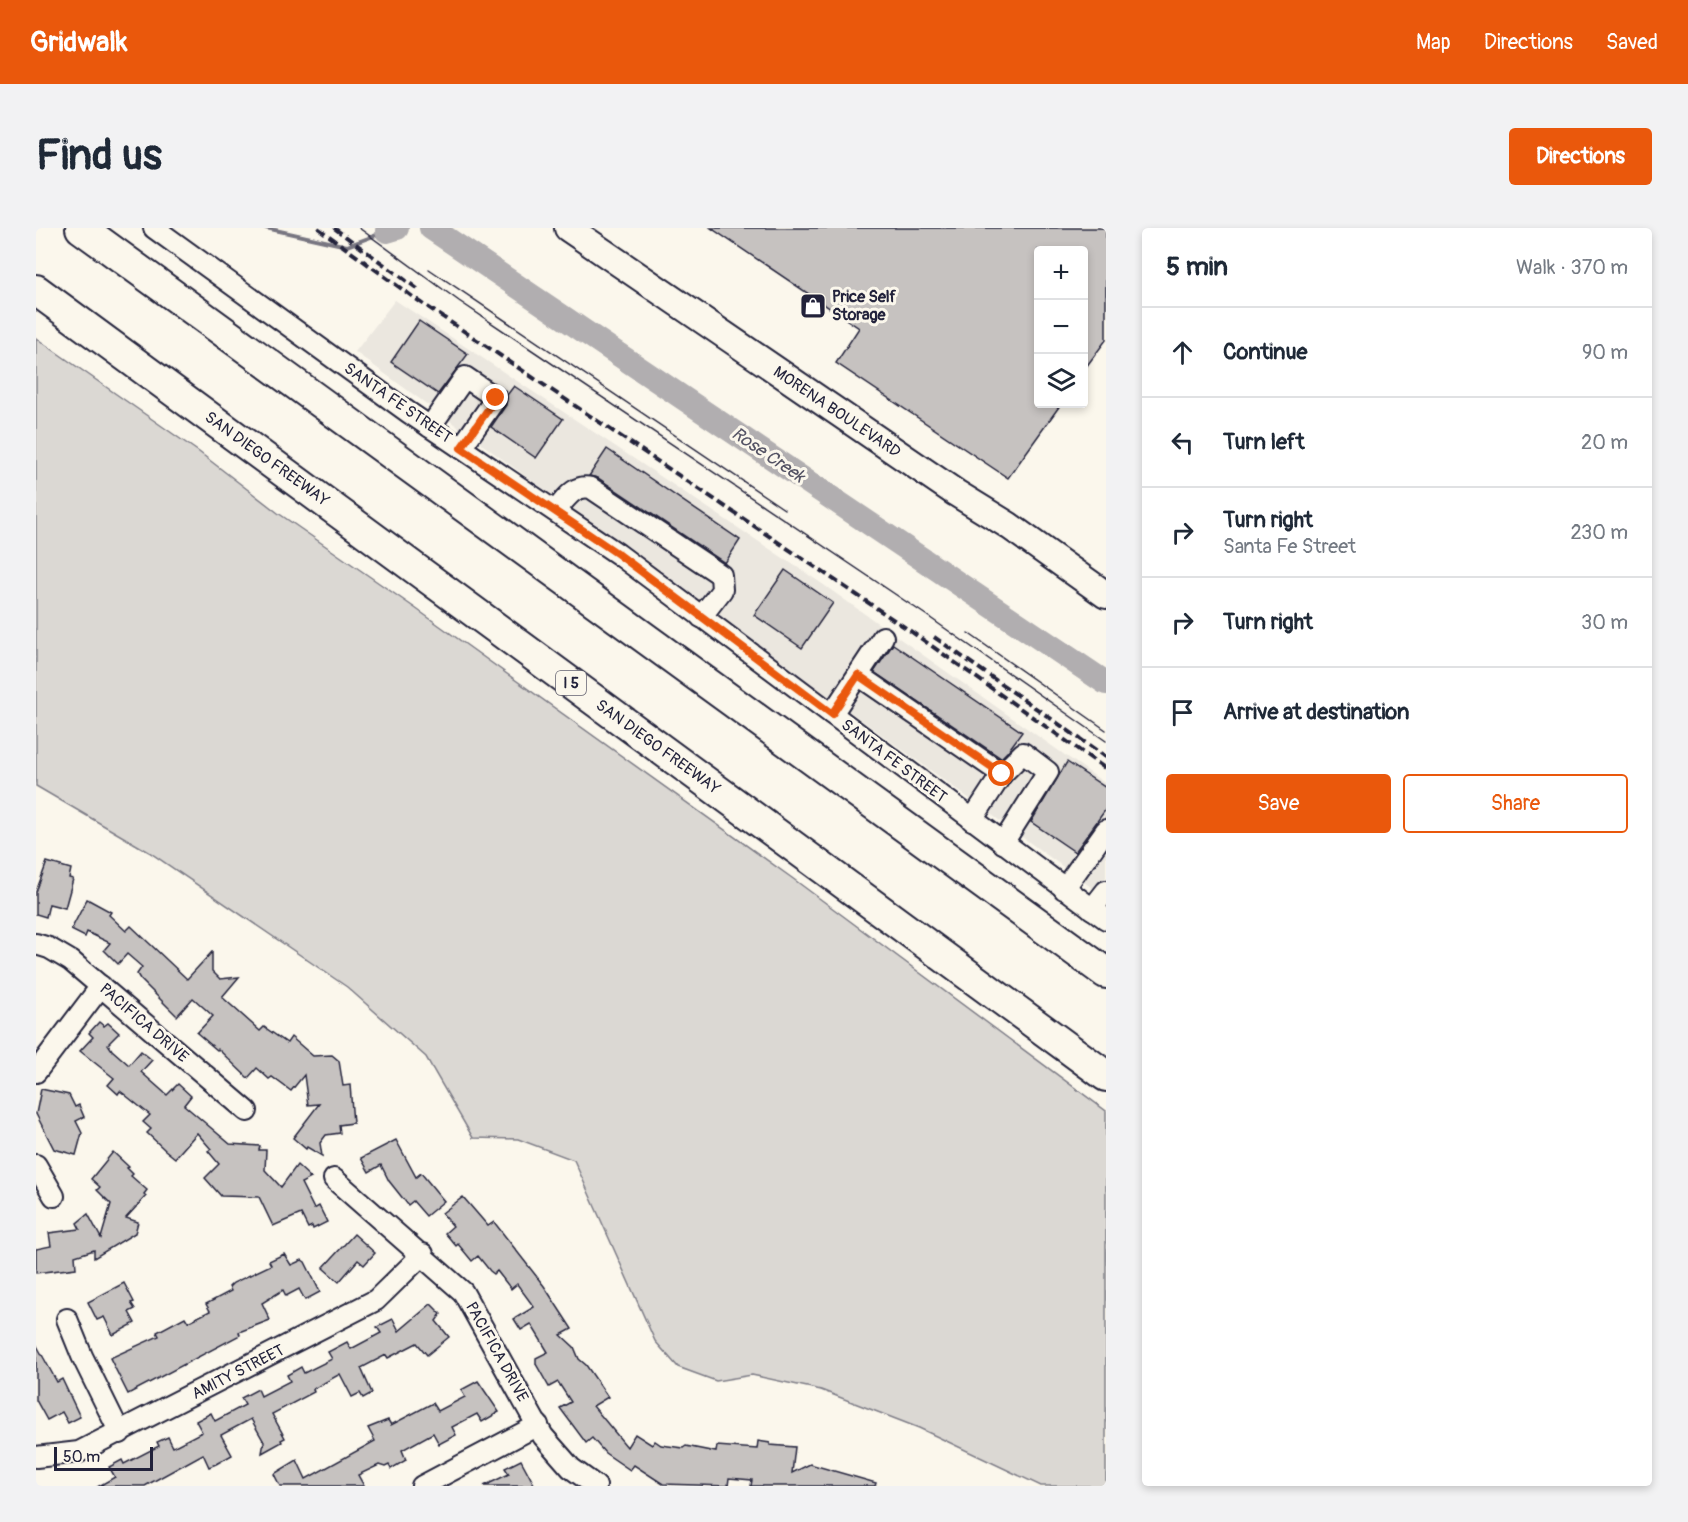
<!DOCTYPE html>
<meta charset="utf-8">
<style>
:root{--surface:#fff;--page:#f2f2f3;--text:#1f2937;--muted:#747a83;--line:#e0e1e3;--accent:#ea580c}
body{margin:0;font-family:Pangolin,sans-serif;background:var(--page);color:var(--text)}
.controls{position:absolute;right:18px;top:18px;display:grid;overflow:hidden;border-radius:6px;box-shadow:0 3px 9px #0003}
.controls button{width:54px;height:54px;display:grid;place-items:center;padding:0;border:0;border-bottom:2px solid var(--line);background:var(--surface);color:var(--text);font:30px sans-serif}
.scale{position:absolute;left:18px;bottom:15px;width:99px;box-sizing:border-box;padding-left:6px;border:3px solid #22223b;border-top:0;font-size:16px;line-height:21px;white-space:nowrap;color:#22223b;-webkit-text-stroke:4px #fbf7ec;paint-order:stroke}
.stop{position:absolute;width:18px;height:18px;margin:-14px;border:4px solid #ea580c;border-radius:50%;background:#fff}
.stop.end{background:#ea580c;border-color:#fff;box-shadow:0 2px 6px #0008}
.list{margin:0;padding:0;list-style:none}
h2{display:flex;justify-content:space-between;align-items:center;height:78px;margin:0;padding:0 24px;font-size:26px}
h2 small{font-size:20px;font-weight:400;color:var(--muted)}
.list li{display:grid;grid-template-columns:39px 1fr auto;gap:18px;align-items:center;box-sizing:border-box;height:90px;padding:0 24px;border-top:2px solid var(--line)}
.list b{display:block;font-size:22px;white-space:nowrap}
.list p{margin:0;font-size:20px;white-space:nowrap;color:var(--muted)}
.list em{font-size:20px;font-style:normal;color:var(--muted)}
.actions{display:flex;gap:12px;padding:18px 24px}
.actions a{flex:1;padding:14px 0;border:2px solid var(--accent);border-radius:6px;text-align:center;font-size:21px;color:var(--accent)}
.actions .main{background:var(--accent);color:#fff}
.icon{flex:none;width:33px;height:33px;fill:none;stroke:currentColor;stroke-width:2;stroke-linecap:round;stroke-linejoin:round}
.map{position:relative;flex:none;width:1070px;height:1258px;overflow:hidden;border-radius:6px}
header{display:flex;align-items:center;gap:36px;box-sizing:border-box;height:84px;padding:0 30px;background:var(--accent);color:#fff}
header strong{font-size:28px}
nav{display:flex;gap:33px;margin-inline-start:auto;font-size:21px}
.intro{display:flex;align-items:center;justify-content:space-between;box-sizing:border-box;height:144px;padding:0 36px}
h1{margin:0;font-size:42px}
.button{padding:15px 27px;border-radius:6px;background:var(--accent);color:#fff;font-size:21px;font-weight:700}
main{display:flex;gap:36px;padding:0 36px}
aside{flex:1;background:var(--surface);border-radius:6px;box-shadow:0 3px 9px #0003}
.map>svg:first-child{display:block}
</style>
<header>
<strong>Gridwalk</strong>
<nav><a>Map</a><a>Directions</a><a>Saved</a></nav>
</header>
<div class="intro"><h1>Find us</h1><a class="button">Directions</a></div>
<main>
<div class="map">
<svg width="1070" height="1258" viewBox="0 0 1070 1258">
<rect width="100%" height="100%" fill="#fbf7ec"/>
<filter id="ink" filterUnits="userSpaceOnUse"><feTurbulence type="fractalNoise" baseFrequency=".0167" numOctaves="2"/><feDisplacementMap in="SourceGraphic" scale="12" xChannelSelector="R" yChannelSelector="G"/><feConvolveMatrix kernelMatrix="1 2 1 2 8 2 1 2 1" color-interpolation-filters="sRGB"/></filter>
<g filter="url(#ink)">
<path fill="#ebe7df" d="M359,72L782,353L1070,556V670L319,124Z"/>
<path fill="#dbd8d3" stroke="#7e7d87" stroke-width="1.5" d="M0,110L163,224L242,285L379,380L756,650L1070,883V1258H1005L883,1200L785,1162L716,1147L680,1153L642,1139L619,1113L538,932L482,911L437,910L390,829L311,759L113,624L0,558Z"/>
<g fill="none" stroke-linecap="round" stroke-linejoin="round">
<path stroke="#787681" stroke-width="4" d="M230,0L311,18L351,3"/>
<g stroke="#b1aeb0" stroke-width="24">
<path d="M395,0L1070,455"/>
<path d="M351,3L361,0"/>
</g>
</g>
<g fill="#c6c2c0" stroke="#22223b" stroke-width="1.5">
<path d="M675,0H1070V112L1047,143V22H1002V176H1025L972,250L800,135L823,100Z"/>
<path d="M383,93L432,126L402,166L355,134Z"/>
<path d="M478,158L527,191L500,230L455,199L470,177L471,167Z"/>
<path d="M571,221L704,312L689,335L562,250L553,248Z"/>
<path d="M749,342L797,375L766,420L718,387Z"/>
<path d="M857,416L986,504L972,523L965,530L838,444Z"/>
<path d="M1031,534L1070,560V581L1039,624L995,594Z"/>
<path d="M11,634L35,641L33,650L37,651L29,680L13,676L10,689L0,686V664Z"/>
<path d="M51,671L75,684L73,687L90,703L95,698L151,751L176,724V743L184,751L203,749L186,769L224,803L228,799L251,815L255,809L277,828L296,827L303,833L307,858L314,857L317,895L303,897L304,905L290,907L284,915L286,928L271,919L270,921L257,910L283,876L272,877L268,847L255,863L236,849L233,851L221,840L212,850L182,821L181,822L161,805L177,788L157,770L141,788L104,751L101,746L106,739L91,726L82,736L68,722L74,715L51,704L49,709L35,702Z"/>
<path d="M63,794L68,798L72,795L83,805L72,816L76,822L93,837L105,823L116,832L105,844L131,867L142,856L155,868L148,877L194,916L224,918L223,922H230L229,942L245,959L261,937L275,950L265,955L278,981L283,978L291,994L277,1001L276,998L272,1000L265,986L237,998L223,969L185,968L169,950L183,936L172,923L175,921L161,905L139,930L129,922L111,905L115,901L107,894L114,887L88,866L84,863L82,866L72,857L78,850L44,823L57,809L53,805Z"/>
<path d="M5,861L33,867L39,879L43,877L48,889L40,893L46,905L40,927L18,921L0,886Z"/>
<path d="M360,912L380,949L385,945L408,973L390,988L377,973L372,977L353,953L345,937L333,944L325,930Z"/>
<path d="M77,924L93,939L91,940L97,946L95,948L111,962L108,966L110,968L90,990L102,994L99,1005L58,1030V1022L39,1028L40,1040L0,1045V1021L15,1018L13,1005L44,1001L41,995L52,986L65,1010L75,976L61,962L64,959L55,951Z"/>
<path d="M427,969L452,998L458,994L508,1058L536,1101L525,1107L538,1119L543,1131L550,1137L572,1169L557,1178L591,1219L599,1206L616,1217L619,1213L625,1217L647,1220L650,1218L680,1224L681,1218L721,1221L722,1213L734,1215V1217L759,1219L756,1245L774,1236L840,1255L839,1258H715L716,1252L693,1250L692,1258L627,1256L598,1237L594,1242L569,1225L556,1210L550,1215L524,1180L535,1174L522,1154L513,1159L500,1136V1130L512,1124L495,1096L485,1102L478,1091L498,1079L481,1056L475,1061L461,1043L458,1046L454,1043L442,1028L436,1033L422,1016L420,1018L409,1005L417,998L406,985Z"/>
<path d="M318,1006L339,1025L328,1037L322,1032L303,1054L287,1040Z"/>
<path d="M248,1026L255,1037L266,1032L269,1034L284,1064L269,1072L263,1061L250,1068L247,1062L226,1075L234,1092L203,1104L204,1107L92,1166L74,1130L123,1108L121,1104L149,1089L152,1094L174,1083L170,1076L195,1063L193,1059L197,1055L235,1037L233,1033Z"/>
<path d="M88,1055L98,1074L95,1075L99,1081L93,1084L99,1095L77,1107L68,1089L61,1092L52,1074Z"/>
<path d="M395,1076L405,1086L400,1093L413,1109L391,1127L381,1115L352,1130L350,1127L325,1140L336,1165L327,1170L324,1165L316,1169L304,1146L277,1161L278,1164L236,1186L249,1210L245,1212L246,1214L226,1225L228,1214L215,1191L185,1207L196,1227L180,1236L173,1239L167,1226L109,1258H63L79,1249L73,1239L86,1232L88,1236L123,1218L121,1214L132,1209L137,1219L166,1204L160,1193L175,1185L179,1193L209,1177L205,1170L222,1161L225,1168L254,1153L251,1147L265,1139L268,1145L296,1131L292,1124L311,1114L315,1121L345,1105L341,1099L357,1091L363,1103Z"/>
<path d="M0,1116L21,1154L26,1151L44,1189L32,1195L26,1184L11,1192L0,1172Z"/>
<path d="M442,1153L463,1184L446,1194L441,1186L416,1199L420,1207L403,1216L397,1205L366,1222L370,1232L355,1241L353,1237L349,1239L343,1237L322,1247L328,1258H244L238,1246L261,1232L270,1251L339,1213L332,1200L352,1192L355,1197L397,1175L402,1183L429,1169L425,1162Z"/>
<path d="M485,1232L499,1258H448L473,1246L469,1240Z"/>
</g>
<g fill="none" stroke-linecap="round" stroke-linejoin="round">
<defs>
<g id="minor">
<path d="M118,0L372,184L582,326L1070,691"/>
<path d="M394,199L429,149L460,170L425,220"/>
<path d="M519,283C530,271 538,256 555,260L685,347L686,362L665,389"/>
<path d="M822,447L966,546L936,592"/>
<path d="M796,486L847,409"/>
<path d="M966,546L987,525L1012,544L967,615"/>
<path d="M1028,661L1070,602"/>
<path d="M1056,681L1070,663"/>
<path d="M0,716L13,720L35,733L211,883"/>
<path d="M0,844L65,758"/>
<path d="M0,937L18,968"/>
<path d="M298,951L427,1064L507,1208L535,1240L560,1258"/>
<path d="M31,1091L46,1128L84,1205"/>
<path d="M0,1229L43,1224L340,1072L387,1026"/>
<path d="M386,1258L502,1197"/>
</g>
<path id="major" d="M532,0L920,265L972,297L1070,367"/>
<g id="highway">
<path d="M45,0L1070,745"/>
<path d="M0,62L1070,848"/>
</g>
</defs>
<use href="#minor" stroke="#22223b" stroke-width="24"/>
<use href="#major" stroke="#22223b" stroke-width="30"/>
<use href="#highway" stroke="#22223b" stroke-width="34"/>
<use href="#minor" stroke="#fbf7ec" stroke-width="20"/>
<use href="#major" stroke="#fbf7ec" stroke-width="26"/>
<use href="#highway" stroke="#fbf7ec" stroke-width="30"/>
<g stroke="#22223b" stroke-width="1.5">
<path d="M323,0L423,73L890,387L1070,513"/>
<path d="M393,41L748,281"/>
<path d="M932,405L1070,502"/>
</g>
<g stroke="#22223b" stroke-width="4" stroke-dasharray="9 4.5" stroke-linecap="butt">
<path d="M282,0L377,69L873,402L1070,541"/>
<path d="M298,0L383,62"/>
<path d="M898,409L1070,529"/>
</g>
</g>
</g>
<g fill="none" stroke-linecap="round" stroke-linejoin="round" filter="url(#ink)">
<path stroke="#ea580c" stroke-width="8" d="M460,170L425,220L582,326L796,486L822,447L966,546"/>
</g>
<defs>
<symbol id="shop-square" viewBox="-11 -11 22 22"><rect x="-9" y="-9" width="18" height="18" rx="4" fill="#22223b" stroke="#fbf7ec"/><path d="M-5-2.5h2.3a2.7 3.5 0 0 1 5.4 0H5L5.5 6h-11ZM-1.5-2.5h3a1.5 2.3 0 0 0-3 0Z" fill="#fff"/></symbol>
</defs>
<g fill-rule="evenodd">
<use href="#shop-square" x="762" y="63" width="30" height="30"/>
</g>
<g text-anchor="middle" dominant-baseline="central" stroke-width="6" stroke-linejoin="round" paint-order="stroke">
<rect fill="#fbf7ec" stroke="#636270" stroke-width="1.5" x="520" y="443" width="30" height="24" rx="4.5"/>
<g font-size="15" font-weight="bold" fill="#22223b">
<text x="535" y="455">I 5</text>
</g>
<g font-size="16" font-weight="bold" fill="#22223b" stroke="#fbf7ec" text-anchor="start">
<text x="796" y="69">Price Self<tspan x="796" dy="18">Storage</tspan></text>
</g>
<g font-size="16" fill="#22223b" stroke="#fbf7ec">
<text transform="translate(362 175) rotate(35)">SANTA FE STREET</text>
<text transform="translate(801 184) rotate(34)">MORENA BOULEVARD</text>
<text transform="translate(231 231) rotate(36)">SAN DIEGO FREEWAY</text>
<text transform="translate(622 519) rotate(36)">SAN DIEGO FREEWAY</text>
<text transform="translate(858 533) rotate(37)">SANTA FE STREET</text>
<text transform="translate(108 795) rotate(41)">PACIFICA DRIVE</text>
<text transform="translate(461 1124) rotate(61)">PACIFICA DRIVE</text>
<text transform="translate(202 1144) rotate(-27)">AMITY STREET</text>
</g>
<g font-size="18" font-style="italic" fill="#545364" stroke="#fbf7ec">
<text transform="translate(732 227) rotate(34)">Rose Creek</text>
</g>
</g>
</svg>
<div class="controls">
<button>+</button>
<button>−</button>
<button><svg class="icon" aria-label="layers" viewBox="0 0 24 24"><path d="M12 4l9 5-9 5-9-5zM3 14l9 5 9-5"/></svg></button>
</div>
<div class="scale">50 m</div>
<div class="stop" style="left:966px;top:546px"></div>
<div class="stop end" style="left:460px;top:170px"></div>
</div>
<aside>
<h2>5 min<small>Walk · 370 m</small></h2>
<ul class="list">
<li><svg class="icon" aria-label="ahead" viewBox="0 0 24 24"><path d="M12 20V5M6 11l6-6 6 6"/></svg><div><b>Continue</b></div><em>90 m</em></li>
<li><svg class="icon" aria-label="left" viewBox="0 0 24 24"><path d="M17 20v-9H6M10 6l-5 5 5 5"/></svg><div><b>Turn left</b></div><em>20 m</em></li>
<li><svg class="icon" aria-label="right" viewBox="0 0 24 24"><path d="M7 20v-9h11M14 6l5 5-5 5"/></svg><div><b>Turn right</b><p>Santa Fe Street</p></div><em>230 m</em></li>
<li><svg class="icon" aria-label="right" viewBox="0 0 24 24"><path d="M7 20v-9h11M14 6l5 5-5 5"/></svg><div><b>Turn right</b></div><em>30 m</em></li>
<li><svg class="icon" aria-label="arrive" viewBox="0 0 24 24"><path d="M6 21V4h12l-3 4 3 4H6"/></svg><div><b>Arrive at destination</b></div></li>
</ul>
<div class="actions"><a class="main">Save</a><a>Share</a></div>
</aside>
</main>
